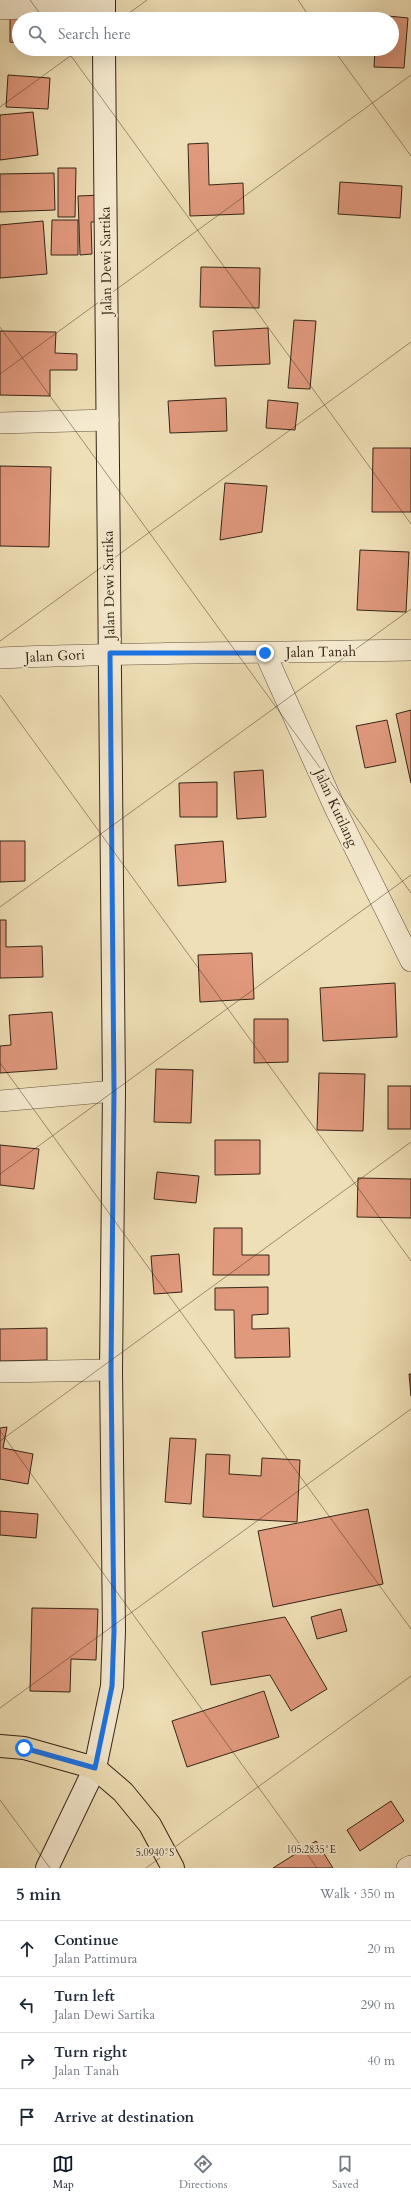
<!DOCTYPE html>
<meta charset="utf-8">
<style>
:root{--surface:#fff;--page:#f6f6f7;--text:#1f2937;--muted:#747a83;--line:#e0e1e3;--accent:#111827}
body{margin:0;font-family:Cardo,serif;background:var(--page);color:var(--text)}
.stop{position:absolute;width:12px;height:12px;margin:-9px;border:3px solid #1a73e8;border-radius:50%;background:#fff}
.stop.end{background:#1a73e8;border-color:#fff;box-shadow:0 1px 4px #0008}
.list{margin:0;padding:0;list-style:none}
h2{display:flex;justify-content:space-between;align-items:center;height:52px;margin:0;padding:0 16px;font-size:17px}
h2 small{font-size:13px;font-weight:400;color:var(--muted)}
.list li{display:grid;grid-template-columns:26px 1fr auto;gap:12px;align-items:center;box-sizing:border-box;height:56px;padding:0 16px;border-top:1px solid var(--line)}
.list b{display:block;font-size:15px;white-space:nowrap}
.list p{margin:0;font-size:13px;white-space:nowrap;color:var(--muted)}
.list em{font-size:13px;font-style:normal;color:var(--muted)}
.icon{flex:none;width:22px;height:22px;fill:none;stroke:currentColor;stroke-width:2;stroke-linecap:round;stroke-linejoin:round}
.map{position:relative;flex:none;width:411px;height:1868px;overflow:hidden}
.search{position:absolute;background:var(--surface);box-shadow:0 4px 16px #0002;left:12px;right:12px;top:12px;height:44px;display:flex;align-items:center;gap:10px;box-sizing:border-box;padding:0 14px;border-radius:22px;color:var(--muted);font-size:15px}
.sheet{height:276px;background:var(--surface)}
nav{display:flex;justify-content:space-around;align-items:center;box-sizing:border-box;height:56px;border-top:1px solid var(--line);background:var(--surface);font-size:11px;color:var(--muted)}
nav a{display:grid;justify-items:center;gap:2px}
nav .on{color:var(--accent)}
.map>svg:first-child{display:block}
</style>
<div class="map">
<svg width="411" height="1868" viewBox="0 0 411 1868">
<rect width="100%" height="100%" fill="#efdfb6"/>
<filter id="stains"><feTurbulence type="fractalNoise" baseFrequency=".005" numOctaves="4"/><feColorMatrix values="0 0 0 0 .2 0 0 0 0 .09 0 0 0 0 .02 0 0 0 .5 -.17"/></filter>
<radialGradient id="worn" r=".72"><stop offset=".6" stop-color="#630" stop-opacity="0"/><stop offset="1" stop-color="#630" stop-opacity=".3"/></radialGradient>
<g fill="#e1997e" stroke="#362517">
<path d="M10,11L82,12V19H19V43L10,42Z"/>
<path d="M378,15L408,18L404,68L374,67L375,49H392V19H378Z"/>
<path d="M8,75L50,78L48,109L6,107Z"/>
<path d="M33,112L38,155L0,160V115Z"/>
<path d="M208,143L209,185L243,183L244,214L190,216L188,144Z"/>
<path d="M58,168H76L75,217H58Z"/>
<path d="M54,173L55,210L0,212V174Z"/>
<path d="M340,182L402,186L400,218L338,214Z"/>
<path d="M103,195L104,222H91L92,254L80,255L78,196Z"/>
<path d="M52,220H78V255H51Z"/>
<path d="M43,221L47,274L0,278V225Z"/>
<path d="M201,267L260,268L259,308L200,307Z"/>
<path d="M294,320L316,321L310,389L288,388Z"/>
<path d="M268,328L270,364L215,366L213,331Z"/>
<path d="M0,331L56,332L55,353L77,354V370H50V396L0,395Z"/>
<path d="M226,398L227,431L170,433L168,401Z"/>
<path d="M268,400L298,403L295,430L266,428Z"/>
<path d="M373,448H411V512H372Z"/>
<path d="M0,466L51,467L49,547L0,546Z"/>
<path d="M225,483L267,486L262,532L220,540Z"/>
<path d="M360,550L409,552L406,612L357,610Z"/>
<path d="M411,710V783L396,714Z"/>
<path d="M387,720L396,762L365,768L356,726Z"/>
<path d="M263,770L266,817L237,819L234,772Z"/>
<path d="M217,782V817H180L179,783Z"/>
<path d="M0,841H25V881L0,882Z"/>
<path d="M223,841L226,882L178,886L175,845Z"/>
<path d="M0,920H6V947L42,946L43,977L0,978Z"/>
<path d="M252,953L254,999L200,1002L198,955Z"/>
<path d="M395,983L397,1037L323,1041L320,988Z"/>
<path d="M52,1012L57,1069L0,1073V1046L11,1045L9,1015Z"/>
<path d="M254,1019H288V1062L254,1063Z"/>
<path d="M156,1069L193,1070L191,1123L154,1122Z"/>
<path d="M319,1073L365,1074L363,1131L317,1130Z"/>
<rect x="388" y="1086" width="23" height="43"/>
<path d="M215,1140H260V1174L215,1175Z"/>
<path d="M0,1145L39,1149L34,1189L0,1185Z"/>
<path d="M157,1172L199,1176L196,1203L154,1199Z"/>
<path d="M358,1178L411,1179V1218L357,1217Z"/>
<path d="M214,1228H242V1255H269V1275H213Z"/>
<path d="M179,1254L182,1292L154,1294L151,1256Z"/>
<path d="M268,1287V1314L252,1315V1329L289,1328L290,1357L235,1358L234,1310H215V1288Z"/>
<path d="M47,1328V1360L0,1361V1329Z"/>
<path d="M409,1374H411V1396Z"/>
<path d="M7,1427L3,1448L33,1454L28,1484L0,1479V1428Z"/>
<path d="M170,1438L196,1439L191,1504L165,1502Z"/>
<path d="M206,1454L230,1455L229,1474L261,1476L262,1458L300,1460L297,1522L203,1517Z"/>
<path d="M368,1509L383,1584L273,1607L258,1531Z"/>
<path d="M0,1511L38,1514L36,1538L0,1535Z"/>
<path d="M32,1608L98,1609L96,1660L71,1659L70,1692L30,1691Z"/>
<path d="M341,1609L347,1631L317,1639L311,1617Z"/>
<path d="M285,1617L327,1689L291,1711L270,1675L211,1685L202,1632Z"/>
<path d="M264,1691L279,1737L187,1767L172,1721Z"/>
<path d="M391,1801L404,1821L360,1851L347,1830Z"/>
<path d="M316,1841L333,1868H273Z"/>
</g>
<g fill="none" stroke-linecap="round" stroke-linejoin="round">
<defs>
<g id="minor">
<path d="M0,9L104,5"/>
<path d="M0,423L108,420"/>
<path d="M265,653L335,808L411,961"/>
<path d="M0,658C137,652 274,653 411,650"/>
<path d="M0,1101L114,1091"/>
<path d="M0,1372L111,1370"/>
<path d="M407,1868L411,1866"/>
</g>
<g id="secondary">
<path d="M104,0V19"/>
<path d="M47,1868L95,1768L112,1686L114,1631L111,1370L114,1091L104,49"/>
</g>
<path id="primary" d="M0,1746L24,1748L95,1768L123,1792L150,1825L173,1868"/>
</defs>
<use href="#minor" stroke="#64543f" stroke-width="22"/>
<use href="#secondary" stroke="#362517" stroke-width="24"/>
<use href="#primary" stroke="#362517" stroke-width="24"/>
<use href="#minor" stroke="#f5ead0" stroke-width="21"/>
<use href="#secondary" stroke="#f5ead0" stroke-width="22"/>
<use href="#primary" stroke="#efdfb6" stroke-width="22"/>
</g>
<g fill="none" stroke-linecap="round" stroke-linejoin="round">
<path stroke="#1a73e8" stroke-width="5" d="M24,1748L95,1768L112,1686L114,1631L111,1370L114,1091L110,653H265"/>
</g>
<path fill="none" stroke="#362517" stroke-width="1" stroke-opacity="0.45" d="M30,0L44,19M298,0L311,19M121,19L147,0M66,49L411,524M333,49L411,156M0,107L80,49M0,327L411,893M0,374L411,75M0,641L411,342M0,695L411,1261M0,907L411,609M0,1063L411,1629M0,1174L411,875M0,1431L317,1868M0,1441L411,1142M0,1708L411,1409M0,1800L50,1868M146,1868L411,1676"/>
<g text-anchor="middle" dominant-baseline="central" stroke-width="4" stroke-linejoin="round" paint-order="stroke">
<g font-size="14" fill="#362517" stroke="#f5ead0">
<text transform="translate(106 261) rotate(-91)">Jalan Dewi Sartika</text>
<text transform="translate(109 585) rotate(-91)">Jalan Dewi Sartika</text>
<text transform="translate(321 652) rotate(-1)">Jalan Tanah</text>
<text transform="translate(55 656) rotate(-3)">Jalan Gori</text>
<text transform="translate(336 808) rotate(65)">Jalan Kutilang</text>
</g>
</g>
<g font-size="10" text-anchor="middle" fill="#362517" stroke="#f5ead0" stroke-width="4" stroke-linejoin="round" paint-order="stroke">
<text x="311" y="1853">105.2835°E</text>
<text x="155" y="1856">5.0940°S</text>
</g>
<rect width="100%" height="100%" filter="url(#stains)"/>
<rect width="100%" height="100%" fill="url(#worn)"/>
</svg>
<div class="stop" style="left:24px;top:1748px"></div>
<div class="stop end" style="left:265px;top:653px"></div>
<div class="search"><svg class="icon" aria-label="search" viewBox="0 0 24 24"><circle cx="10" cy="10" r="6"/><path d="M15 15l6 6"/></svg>Search here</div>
</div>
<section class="sheet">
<h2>5 min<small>Walk · 350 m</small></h2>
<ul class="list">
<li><svg class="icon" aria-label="ahead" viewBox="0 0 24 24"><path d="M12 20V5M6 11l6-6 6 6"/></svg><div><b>Continue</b><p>Jalan Pattimura</p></div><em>20 m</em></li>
<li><svg class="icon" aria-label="left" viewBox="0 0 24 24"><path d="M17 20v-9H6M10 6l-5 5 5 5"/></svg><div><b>Turn left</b><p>Jalan Dewi Sartika</p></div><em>290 m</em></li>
<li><svg class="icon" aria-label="right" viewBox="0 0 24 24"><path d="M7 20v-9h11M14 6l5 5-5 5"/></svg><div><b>Turn right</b><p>Jalan Tanah</p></div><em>40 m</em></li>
<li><svg class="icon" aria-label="arrive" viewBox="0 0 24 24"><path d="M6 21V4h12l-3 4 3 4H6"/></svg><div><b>Arrive at destination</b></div></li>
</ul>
</section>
<nav>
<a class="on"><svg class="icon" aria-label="map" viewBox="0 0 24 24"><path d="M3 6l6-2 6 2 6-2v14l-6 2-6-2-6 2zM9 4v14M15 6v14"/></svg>Map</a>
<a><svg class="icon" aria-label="directions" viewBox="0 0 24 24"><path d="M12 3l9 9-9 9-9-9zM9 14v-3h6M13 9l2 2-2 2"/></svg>Directions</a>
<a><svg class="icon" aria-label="saved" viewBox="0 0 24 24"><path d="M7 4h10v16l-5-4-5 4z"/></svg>Saved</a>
</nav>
